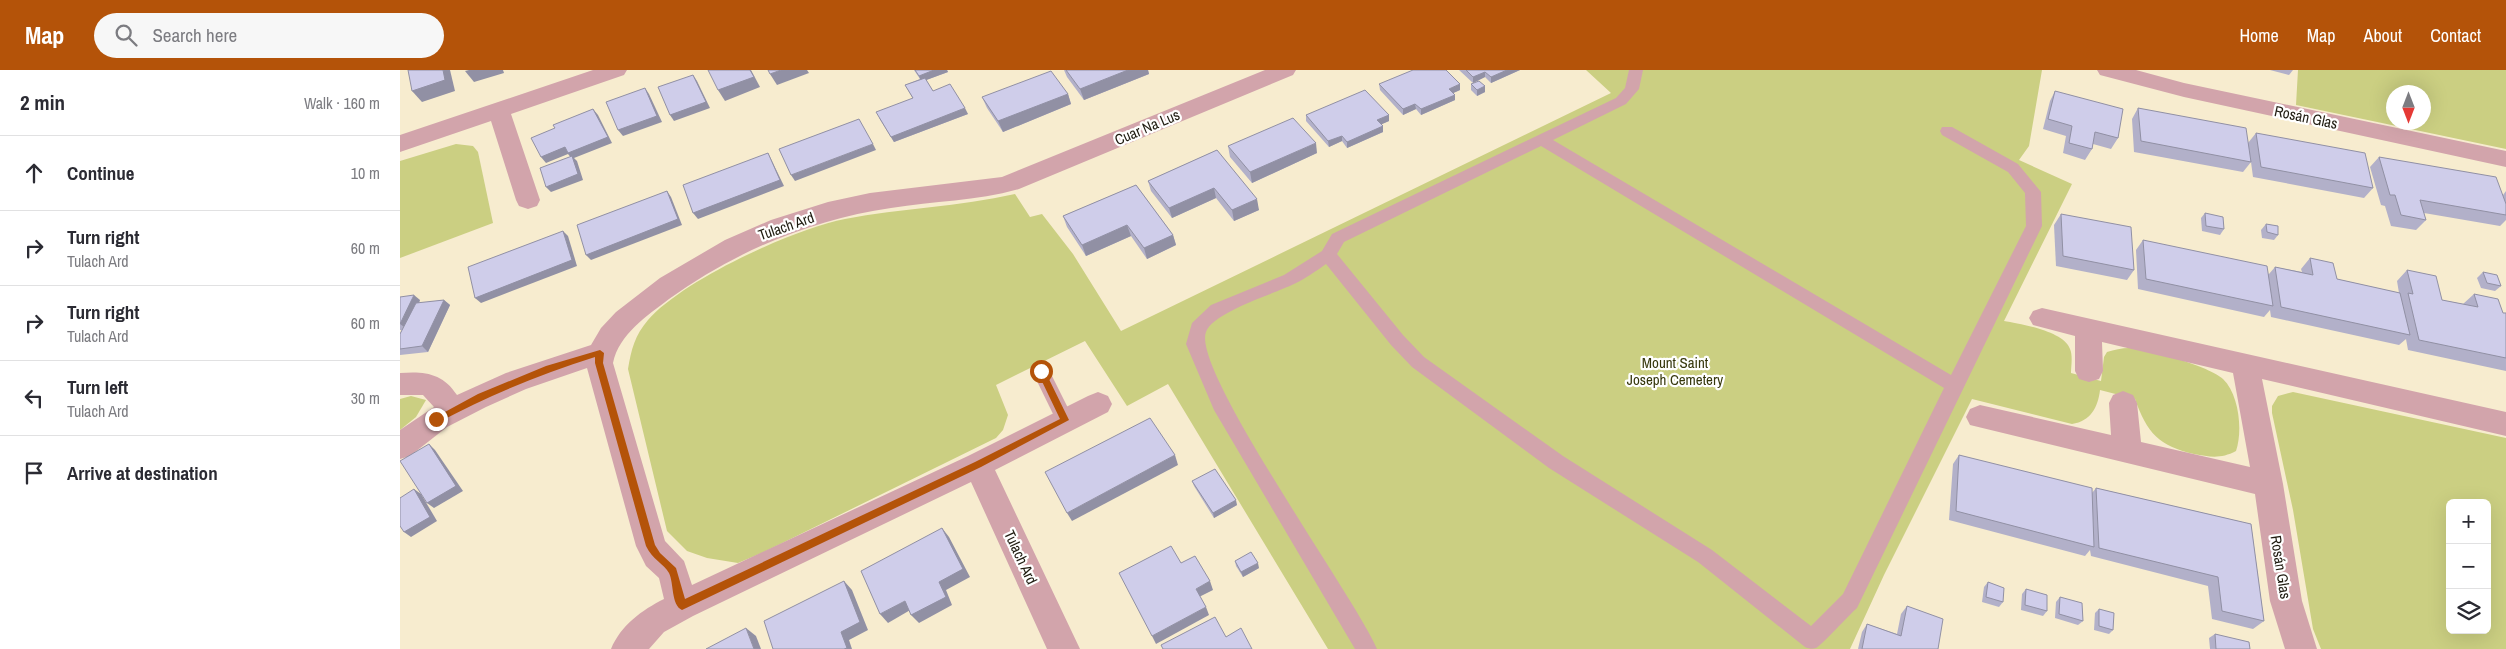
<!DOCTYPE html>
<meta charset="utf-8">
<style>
:root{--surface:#fff;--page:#f7f7f7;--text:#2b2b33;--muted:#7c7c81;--line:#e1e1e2;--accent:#b45309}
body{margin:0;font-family:"Archivo Narrow",sans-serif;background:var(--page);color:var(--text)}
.controls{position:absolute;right:15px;bottom:15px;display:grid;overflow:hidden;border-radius:8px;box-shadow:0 5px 20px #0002}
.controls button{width:45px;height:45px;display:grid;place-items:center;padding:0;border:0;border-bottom:1px solid var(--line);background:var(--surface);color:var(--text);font:25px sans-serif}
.compass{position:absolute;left:1986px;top:15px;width:45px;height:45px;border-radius:50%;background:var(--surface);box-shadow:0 5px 20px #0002;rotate:180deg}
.stop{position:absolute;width:15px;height:15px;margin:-11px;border:4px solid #b45309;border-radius:50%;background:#fff}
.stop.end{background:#b45309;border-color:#fff;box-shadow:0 1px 5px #0008}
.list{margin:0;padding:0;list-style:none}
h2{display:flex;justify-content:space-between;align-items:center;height:65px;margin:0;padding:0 20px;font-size:21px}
h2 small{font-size:16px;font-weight:400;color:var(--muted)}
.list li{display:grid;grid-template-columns:32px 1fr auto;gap:15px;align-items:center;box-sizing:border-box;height:75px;padding:0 20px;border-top:1px solid var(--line)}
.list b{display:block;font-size:19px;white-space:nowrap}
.list p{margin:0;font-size:16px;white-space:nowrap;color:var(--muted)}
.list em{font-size:16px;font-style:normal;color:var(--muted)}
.icon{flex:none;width:28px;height:28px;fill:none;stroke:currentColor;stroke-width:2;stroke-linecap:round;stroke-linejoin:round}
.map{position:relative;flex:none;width:2106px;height:579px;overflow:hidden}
header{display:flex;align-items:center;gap:30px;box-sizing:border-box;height:70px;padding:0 25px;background:var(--accent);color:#fff}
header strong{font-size:24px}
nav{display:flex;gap:28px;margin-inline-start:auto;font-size:18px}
.search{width:350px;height:45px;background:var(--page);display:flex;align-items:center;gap:12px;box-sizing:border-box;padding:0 18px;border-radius:28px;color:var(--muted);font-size:19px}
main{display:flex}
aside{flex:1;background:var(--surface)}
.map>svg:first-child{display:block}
</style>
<header>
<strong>Map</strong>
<div class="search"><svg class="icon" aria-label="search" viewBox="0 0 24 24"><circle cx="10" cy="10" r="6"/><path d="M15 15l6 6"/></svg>Search here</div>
<nav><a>Home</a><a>Map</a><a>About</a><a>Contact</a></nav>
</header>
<main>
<aside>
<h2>2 min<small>Walk · 160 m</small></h2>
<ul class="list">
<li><svg class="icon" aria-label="ahead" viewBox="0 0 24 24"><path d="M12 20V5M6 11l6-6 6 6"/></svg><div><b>Continue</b></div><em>10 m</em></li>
<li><svg class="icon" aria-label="right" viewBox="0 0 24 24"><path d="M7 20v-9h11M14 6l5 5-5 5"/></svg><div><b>Turn right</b><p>Tulach Ard</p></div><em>60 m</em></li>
<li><svg class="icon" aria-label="right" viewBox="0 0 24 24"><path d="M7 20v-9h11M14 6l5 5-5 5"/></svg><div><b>Turn right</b><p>Tulach Ard</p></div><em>60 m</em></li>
<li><svg class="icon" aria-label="left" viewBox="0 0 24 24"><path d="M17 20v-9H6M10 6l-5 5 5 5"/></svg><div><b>Turn left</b><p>Tulach Ard</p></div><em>30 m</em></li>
<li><svg class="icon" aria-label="arrive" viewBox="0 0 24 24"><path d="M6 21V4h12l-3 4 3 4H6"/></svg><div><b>Arrive at destination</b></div></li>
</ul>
</aside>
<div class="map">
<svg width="2106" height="579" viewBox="0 0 2106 579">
<rect width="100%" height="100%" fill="#f7eccf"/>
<g fill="#cbcf82" fill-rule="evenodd">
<path d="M1186,0H1642L1629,76L1619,90L1672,114L1604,251C1621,254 1664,261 1670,279C1673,286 1671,296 1671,303L1701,311L1704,287L1707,282C1714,280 1722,278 1729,278C1747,278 1811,297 1823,309C1839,324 1843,361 1836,381C1821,389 1810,387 1794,384C1759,376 1747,363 1735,329L1700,320C1698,337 1691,351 1672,354L1572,329L1484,505L1450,579H928L768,314L727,336L685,271L596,315L608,345L603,360L596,368L364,482L338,493L307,488L287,481L267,461L228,299C231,280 235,265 248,250C283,210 393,159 445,149C501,138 559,137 615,124L630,147L642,144L673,184L721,261L1211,23Z"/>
<path d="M1898,0H2106V79L1896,35ZM1994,22H2024V52H1994Z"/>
<path d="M56,74L73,76L78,82L93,153L0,188V91Z"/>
<path d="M1893,322L2106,368V579H1921L1913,559L1893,440L1872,343V336L1878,326ZM2050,433H2087V560H2050Z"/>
<path d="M11,326L26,330L16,347L0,360V329Z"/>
</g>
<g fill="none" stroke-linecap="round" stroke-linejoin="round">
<g fill="#d2a4ab" fill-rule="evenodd">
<path d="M1229,0H1243L1239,19L1226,34L1153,70L1551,305L1626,156L1625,123L1608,102L1542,65L1540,61L1542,57H1552L1618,94L1641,122L1642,156L1457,538C1450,544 1421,576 1416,578C1412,579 1409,579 1405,577L1298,492L1149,398L1012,297L991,275L926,194C916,201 905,209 894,214C874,224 813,242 806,262C791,300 955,527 977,579H955L814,340L786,274L792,253L811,235L884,205L922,181L932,164L1216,28L1225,18ZM1141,76L1544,318L1443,524L1411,556L1312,480L1163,386L1024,287L1003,265L937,184L944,172Z"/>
<path d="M641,294L647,296L674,350L671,355L665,358L659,355L656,350L632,301L635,296Z"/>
</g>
<g fill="#d2a4ab" fill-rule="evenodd">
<path d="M193,0H227L224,5L111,44L140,130L137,136L128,139L119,136L116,130L91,51L0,82V65Z"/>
<path d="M865,0H896L893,5L619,119C577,131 534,131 491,138C410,150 336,181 269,229C247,246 219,264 213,293L265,471L284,491L292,515L568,386L688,326L698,322L708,326L712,334L708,342L595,400L680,579H647L571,412L293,546L264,562L249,579H211C221,555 242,540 264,529L259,508L246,496L236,476L187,298L126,319L86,337L47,357L10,386L0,389V360L34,337L23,325H0V303C24,301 43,303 57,325L106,303L191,275L201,258L216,242L260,208L325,170L371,150L428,132L470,123L602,107Z"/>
<path d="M1697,0H1736L1784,13L2106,81V97L1784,27L1700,5Z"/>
<path d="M1642,238L2106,342V366L1862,309L1883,414L1902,531L1917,579H1885L1870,531L1855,424L1570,355L1566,347L1570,339L1580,335L1711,365L1709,333L1713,325L1723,321L1733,325L1737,333L1741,372L1850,397L1833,303L1702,272L1703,301L1699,309L1689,312L1679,309L1675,301V266L1633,255L1629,248L1633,241Z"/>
</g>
</g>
<g fill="#b2b0c9">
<path d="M514,0H547L548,2L526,10L533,21L568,44L494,72L479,48L513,29L505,15L520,9Z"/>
<path d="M664,0H748L749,4L684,30L667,7Z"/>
<path d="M1059,0H1120L1091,13L1085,7L1073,13Z"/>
<path d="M1870,0H1893L1889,5Z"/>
<path d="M979,14L1060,20L1053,23L1055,30L1021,45L1016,39L1003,45L980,20Z"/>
<path d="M1071,14L1085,16V22L1077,26L1071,20Z"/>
<path d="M1655,21L1718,68L1711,79L1693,74L1692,79L1685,90L1663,83L1666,66L1643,59L1650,31Z"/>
<path d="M668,24L671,34L603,62L587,38L582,27Z"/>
<path d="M1738,38L1848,73L1856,63L1973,118L1964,128L1853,107L1851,92L1843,102L1734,82L1732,49Z"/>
<path d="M906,45H989V51L981,54L983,56V62L947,78L942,71L929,77L906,51Z"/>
<path d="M828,76L917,83L852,113L830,87Z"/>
<path d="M817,80L859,140L834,151L816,128L772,148L751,121L748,111Z"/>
<path d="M1979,87L2103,125L2106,121V150L2100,156L2024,143L2026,150L2016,160L1991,156L1985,136L1981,135L1970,97Z"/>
<path d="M736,115L773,165L776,175L747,189L731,166L686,186L667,157L663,146Z"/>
<path d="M1805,143L1824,159L1820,165L1802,161L1801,148Z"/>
<path d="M1661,144L1734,200L1727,210L1656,196L1654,155Z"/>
<path d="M1866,154L1878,165L1874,170L1862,168L1861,160Z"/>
<path d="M1743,170L1869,204L1875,197L1902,202L1901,199L1910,188L1937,209L1999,223L1997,211L2007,200L2042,230L2063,234L2074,224L2103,243H2106V301L2008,280L2006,269L1999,275L1871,247L1870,240L1864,247L1738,219L1736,180Z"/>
<path d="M2083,202L2101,216L2095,221L2081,218L2077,208Z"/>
<path d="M0,227L20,230L19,233L44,230L50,235L28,282L0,285V264L2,260H0Z"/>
<path d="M1559,385L1692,423L1696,418L1851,454L1864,551L1853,559L1812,549L1808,516L1691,486L1690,480L1685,486L1549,450L1553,394Z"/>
<path d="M792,411L837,435L814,448L794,416Z"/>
<path d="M835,491L859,498L843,507L836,496Z"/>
<path d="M1588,512L1603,532L1599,537L1582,532L1584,517Z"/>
<path d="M1626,519L1647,541L1643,546L1621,540L1622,524Z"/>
<path d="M1660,527L1683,551L1678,555L1655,548L1656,532Z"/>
<path d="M1507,536L1538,579H1458L1462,562L1467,554L1497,564L1501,544Z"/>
<path d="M1699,539L1713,560L1709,564L1694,560L1695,543Z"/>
<path d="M1815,564L1850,579H1810L1809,568Z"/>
</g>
<g fill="#9190a4">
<path d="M43,0H50L55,21L22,32L12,21Z"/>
<path d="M69,0H103L104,3L74,12L65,1Z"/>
<path d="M350,0H351L360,17L325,31L318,20Z"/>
<path d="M381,0H407L409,3L377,15L370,4Z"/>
<path d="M534,0H547L548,2L521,12L519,6Z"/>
<path d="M728,0H748L749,4L684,30L680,19Z"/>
<path d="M1107,0H1120L1091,13V7Z"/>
<path d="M1085,2V7L1073,13V7Z"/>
<path d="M293,5L297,11L310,38L274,51L270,45Z"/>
<path d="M1060,14V20L1049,25V19Z"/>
<path d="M1085,16V22L1077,26V20Z"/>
<path d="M245,18L249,24L262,52L223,66L218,60Z"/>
<path d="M668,24L671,34L603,62L598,51Z"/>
<path d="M1055,25V30L1021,45V39Z"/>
<path d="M1015,34L1016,39L1003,45V39Z"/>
<path d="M565,38L568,44L494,72L491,67Z"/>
<path d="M193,39L198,45L212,73L174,88L177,91L183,110L151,122L146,117L172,89L168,84L146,93L141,87Z"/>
<path d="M989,45V51L978,56L977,50Z"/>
<path d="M983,56V62L947,78V72Z"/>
<path d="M942,66V71L929,77L928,71Z"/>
<path d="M916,73L917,83L852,113L850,102Z"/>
<path d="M473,74L476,80L395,111L391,105Z"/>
<path d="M368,83L371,89L384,116L298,149L293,143Z"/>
<path d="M814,118L816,128L772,148L769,138Z"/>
<path d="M267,121L271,127L282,155L191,190L186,185Z"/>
<path d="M857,129L859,140L834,151L832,140Z"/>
<path d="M727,155L731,166L686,186L682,175Z"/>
<path d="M163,161L168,166L177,196L81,233L75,228Z"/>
<path d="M773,165L776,175L747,189L744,178Z"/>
<path d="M14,225L20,230L7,259L0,254Z"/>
<path d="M44,230L50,235L28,282L22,276Z"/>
<path d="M29,374L35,380L63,421L34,438L27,433Z"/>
<path d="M775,385L778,395L672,451L667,443Z"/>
<path d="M14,419L21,424L37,451L11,467L4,462Z"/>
<path d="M836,430L837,435L814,448L813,443Z"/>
<path d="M542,458L549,467L570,507L546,520L552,535L519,553L511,545L539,512Z"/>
<path d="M858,493L859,498L843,507L841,502Z"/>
<path d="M444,511L452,520L468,560L449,570L452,579H444L441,562Z"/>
<path d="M810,511L813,520L799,527L796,519Z"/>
<path d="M505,531L512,539L488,553L480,544Z"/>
<path d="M806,537L809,545L756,574L752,566Z"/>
<path d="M346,558L356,566L361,579H354Z"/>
</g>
<g fill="#cfcdea" stroke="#9190a4">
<path d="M8,0H43L45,10L12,21Z"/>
<path d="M308,0H350L354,7L318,20Z"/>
<path d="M368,0H381L370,4Z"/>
<path d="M515,0H534L519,6Z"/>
<path d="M666,0H728L680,19Z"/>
<path d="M1013,0H1046L1060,14L1049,19L1055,25L1021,39L1015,34L1003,39L979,14Z"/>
<path d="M1066,0H1107L1091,7L1085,2L1073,7Z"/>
<path d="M651,1L668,24L598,51L582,27Z"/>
<path d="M293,5L306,32L270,45L258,17Z"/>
<path d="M525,8L533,21L550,14L565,38L491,67L476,42L513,28L505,15Z"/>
<path d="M1079,11L1085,16L1077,20L1071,14Z"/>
<path d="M245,18L257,46L218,60L206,32Z"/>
<path d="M965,20L989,45L977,50L983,56L947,72L942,66L928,71L906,45Z"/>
<path d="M1655,21L1723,39L1718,68L1695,62L1692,79L1669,73L1672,56L1648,49Z"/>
<path d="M1738,38L1846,58L1851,92L1741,71Z"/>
<path d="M193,39L208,67L168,83L165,77L141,87L131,68L155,58L153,55Z"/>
<path d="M893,48L916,73L850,102L828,76Z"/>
<path d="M459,49L473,74L391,105L379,79Z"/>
<path d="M1856,63L1965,83L1973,118L1861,97Z"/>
<path d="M817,80L857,129L832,140L814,118L769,138L748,111Z"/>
<path d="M368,83L380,110L293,143L283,115Z"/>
<path d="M172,86L178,104L146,117L140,98Z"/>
<path d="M1979,87L2096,107L2106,134V145L2020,130L2026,150L2001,145L1995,125H1990Z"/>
<path d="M736,115L773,165L744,178L727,155L682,175L663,146Z"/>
<path d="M267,121L278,149L186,185L177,155Z"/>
<path d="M1805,143L1823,147L1824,159L1806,156Z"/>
<path d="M1661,144L1731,157L1734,200L1663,186Z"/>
<path d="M1866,154L1878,156V165L1867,162Z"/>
<path d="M163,161L172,190L75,228L68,197Z"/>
<path d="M1743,170L1867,196L1873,236L1746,209Z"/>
<path d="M1910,188L1933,193L1937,209L2000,223L2010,265L1881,237L1875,197L1913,205Z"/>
<path d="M2007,200L2036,206L2042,230L2078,237L2074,224L2098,229L2103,243H2106V288L2019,270L2008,223L2013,224Z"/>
<path d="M2083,202L2097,205L2101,216L2087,213Z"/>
<path d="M14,225L0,254V227Z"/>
<path d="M44,230L22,276L0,279V264L16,233Z"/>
<path d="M750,348L775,385L667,443L645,402Z"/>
<path d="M29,374L56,416L27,433L0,391Z"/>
<path d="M1559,385L1692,418L1694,477L1556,441Z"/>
<path d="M815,399L836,430L813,443L792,411Z"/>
<path d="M1696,418L1851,454L1864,551L1822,541L1818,507L1699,478Z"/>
<path d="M14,419L30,447L4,462L0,456V428Z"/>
<path d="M542,458L563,499L539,512L546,527L511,545L505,531L480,544L461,501Z"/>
<path d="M771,476L781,493L795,486L810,511L796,519L806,537L752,566L719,503Z"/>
<path d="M851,482L858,493L841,502L835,491Z"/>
<path d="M444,511L460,552L441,562L447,578L444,579H373L364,551Z"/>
<path d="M1588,512L1604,518L1603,532L1586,527Z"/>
<path d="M1626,519L1647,525V541L1625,535Z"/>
<path d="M1660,527L1682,533L1683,551L1659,544Z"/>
<path d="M1507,536L1543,549L1538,579H1462L1467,554L1501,566Z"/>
<path d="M1699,539L1714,543L1713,560L1699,556Z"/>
<path d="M815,547L826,567L841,558L852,579H763L761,575Z"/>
<path d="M346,558L354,579H306Z"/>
<path d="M1815,564L1849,572L1850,579H1816Z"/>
</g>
<path fill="#b45309" d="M200,280L204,283L203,293L255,475L260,483L276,498L285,529L575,392L660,349L637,301L638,299H644L669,350L581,397L282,540C271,535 274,513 269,503C264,494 252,489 246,476L195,293V287C141,304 90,325 39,352H34L32,349L78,324L146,296Z"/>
<g text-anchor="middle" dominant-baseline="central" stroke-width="4.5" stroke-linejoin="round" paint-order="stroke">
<g font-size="15" fill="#1f1b10" stroke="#fff">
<text transform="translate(1906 47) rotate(12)">Rosán Glas</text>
<text transform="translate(747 57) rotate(-23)">Cuar Na Lus</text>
<text transform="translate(386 156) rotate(-19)">Tulach Ard</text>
<text transform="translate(621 487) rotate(65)">Tulach Ard</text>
<text transform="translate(1881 497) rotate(81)">Rosán Glas</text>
</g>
<g font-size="15" fill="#36370c" stroke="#fff">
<text x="1275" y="292">Mount Saint<tspan x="1275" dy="17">Joseph Cemetery</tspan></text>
</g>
</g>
</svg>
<div class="controls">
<button>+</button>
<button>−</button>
<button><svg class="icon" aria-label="layers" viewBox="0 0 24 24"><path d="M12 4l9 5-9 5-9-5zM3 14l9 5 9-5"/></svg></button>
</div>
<svg class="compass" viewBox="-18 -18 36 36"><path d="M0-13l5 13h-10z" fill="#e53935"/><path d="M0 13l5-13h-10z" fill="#7c7c81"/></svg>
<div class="stop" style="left:641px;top:301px"></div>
<div class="stop end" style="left:36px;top:349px"></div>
</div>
</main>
